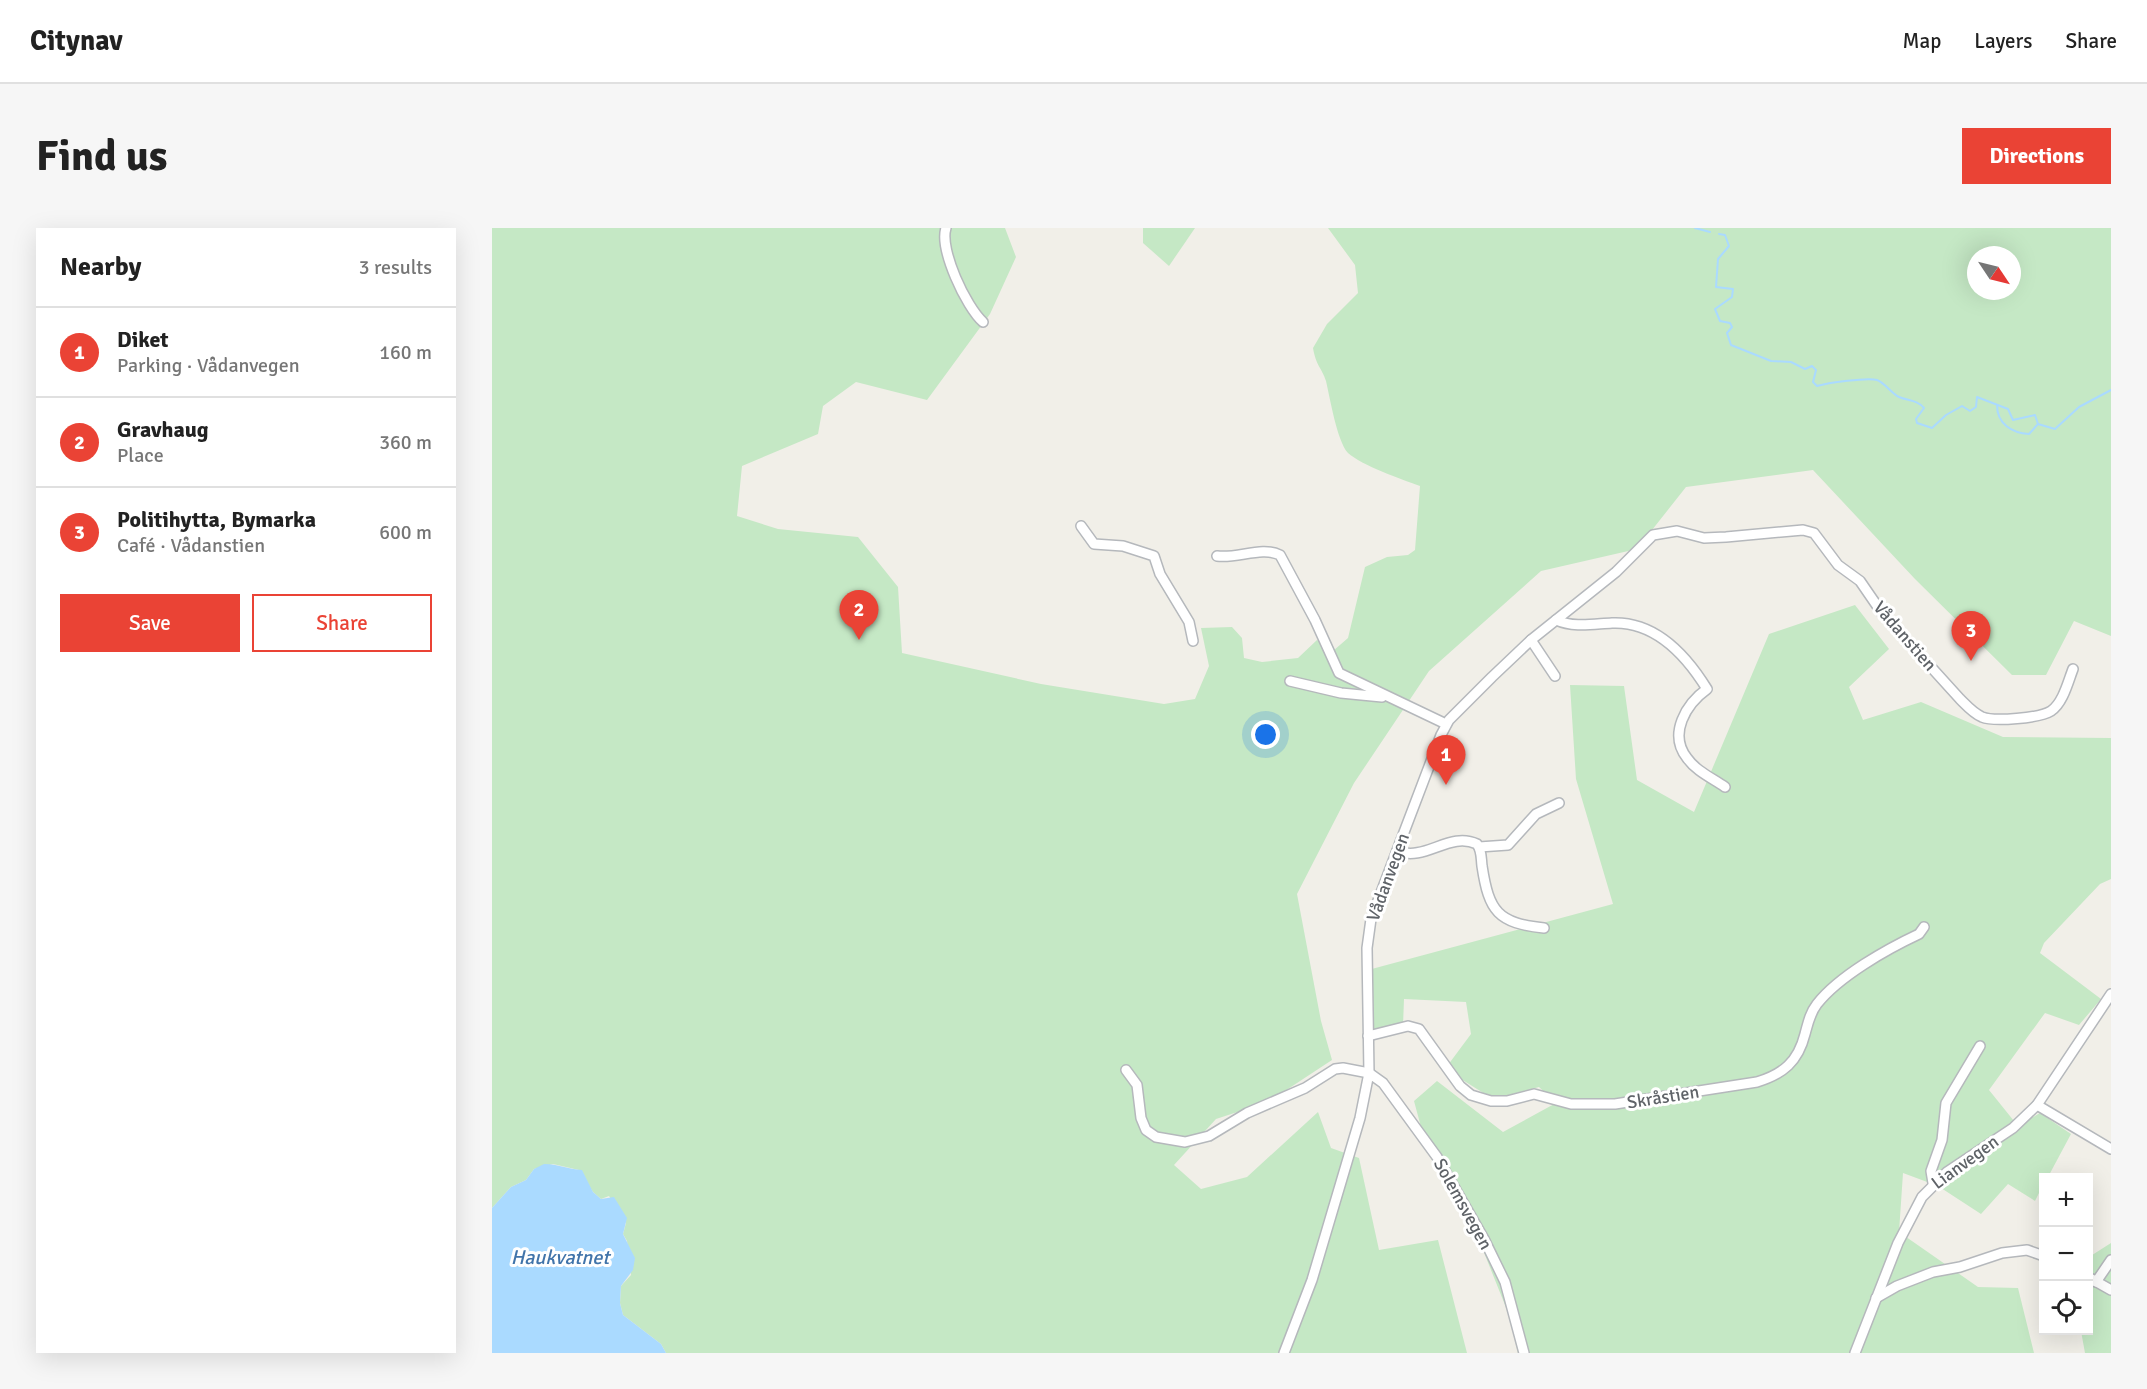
<!DOCTYPE html>
<meta charset="utf-8">
<style>
:root{--surface:#fff;--page:#f6f6f6;--text:#222;--muted:#767676;--line:#e0e0e0;--accent:#ea4335}
body{margin:0;font-family:Signika,sans-serif;background:var(--page);color:var(--text)}
.controls{position:absolute;right:18px;bottom:18px;display:grid;overflow:hidden;border-radius:0px;box-shadow:0 6px 24px #0002}
.controls button{width:54px;height:54px;display:grid;place-items:center;padding:0;border:0;border-bottom:2px solid var(--line);background:var(--surface);color:var(--text);font:30px sans-serif}
.compass{position:absolute;left:1475px;top:18px;width:54px;height:54px;border-radius:50%;background:var(--surface);box-shadow:0 6px 24px #0002;rotate:125deg}
.you{position:absolute;left:774px;top:507px;width:21px;height:21px;margin:-15px;border:4px solid #fff;border-radius:50%;background:#1a73e8;box-shadow:0 0 0 9px #1a73e833}
.badge{display:grid;place-items:center;width:39px;height:39px;border-radius:50%;background:var(--accent);color:#fff;font-size:20px;font-weight:700}
.pin{position:absolute;translate:-50% -50px;filter:drop-shadow(0 2px 3px #0008)}
.pin::after{content:'';position:absolute;top:32px;width:21px;height:18px;background:inherit;clip-path:polygon(0 0,100% 0,50% 100%)}
.list{margin:0;padding:0;list-style:none}
h2{display:flex;justify-content:space-between;align-items:center;height:78px;margin:0;padding:0 24px;font-size:26px}
h2 small{font-size:20px;font-weight:400;color:var(--muted)}
.list li{display:grid;grid-template-columns:39px 1fr auto;gap:18px;align-items:center;box-sizing:border-box;height:90px;padding:0 24px;border-top:2px solid var(--line)}
.list b{display:block;font-size:22px;white-space:nowrap}
.list p{margin:0;font-size:20px;white-space:nowrap;color:var(--muted)}
.list em{font-size:20px;font-style:normal;color:var(--muted)}
.actions{display:flex;gap:12px;padding:18px 24px}
.actions a{flex:1;padding:14px 0;border:2px solid var(--accent);border-radius:0px;text-align:center;font-size:21px;color:var(--accent)}
.actions .main{background:var(--accent);color:#fff}
.icon{flex:none;width:33px;height:33px;fill:none;stroke:currentColor;stroke-width:2;stroke-linecap:round;stroke-linejoin:round}
.map{position:relative;flex:none;width:1619px;height:1125px;overflow:hidden;border-radius:0px}
header{display:flex;align-items:center;gap:36px;box-sizing:border-box;height:84px;padding:0 30px;background:var(--surface);border-bottom:2px solid var(--line)}
header strong{font-size:28px}
nav{display:flex;gap:33px;margin-inline-start:auto;font-size:21px}
.intro{display:flex;align-items:center;justify-content:space-between;box-sizing:border-box;height:144px;padding:0 36px}
h1{margin:0;font-size:42px}
.button{padding:15px 27px;border-radius:0px;background:var(--accent);color:#fff;font-size:21px;font-weight:700}
main{display:flex;gap:36px;padding:0 36px}
aside{flex:1;background:var(--surface);border-radius:0px;box-shadow:0 6px 24px #0002}
.map>svg:first-child{display:block}
</style>
<header>
<strong>Citynav</strong>
<nav><a>Map</a><a>Layers</a><a>Share</a></nav>
</header>
<div class="intro"><h1>Find us</h1><a class="button">Directions</a></div>
<main>
<aside>
<h2>Nearby<small>3 results</small></h2>
<ul class="list">
<li><span class="badge">1</span><div><b>Diket</b><p>Parking · Vådanvegen</p></div><em>160 m</em></li>
<li><span class="badge">2</span><div><b>Gravhaug</b><p>Place</p></div><em>360 m</em></li>
<li><span class="badge">3</span><div><b>Politihytta, Bymarka</b><p>Café · Vådanstien</p></div><em>600 m</em></li>
</ul>
<div class="actions"><a class="main">Save</a><a>Share</a></div>
</aside>
<div class="map">
<svg width="1619" height="1125" viewBox="0 0 1619 1125">
<rect width="100%" height="100%" fill="#f1efe8"/>
<g fill="#c5e8c5" fill-rule="evenodd">
<path d="M0,0H513L524,29L498,86L435,172L364,154L331,178L326,206L250,238L245,288L286,301L366,309L406,359L410,425L549,456L672,476L703,471L717,438L709,400L740,399L750,410L752,430L770,434L806,430L825,412L841,423L856,410L873,339L895,329L916,327L923,322L928,258C911,252 869,237 856,225C845,213 838,170 834,153C830,140 824,138 821,120L835,96L866,65L863,37L836,0H1619V408L1582,393L1554,447H1520L1423,351L1321,242L1194,259L1145,321L1049,343L937,443L862,555L805,666L829,793L840,832L776,874L724,891L682,937L709,961L755,949L826,884L839,920L867,930L887,1022L946,1012L975,1125H174L169,1116L131,1087L128,1075L129,1058L139,1047L135,1013L131,1006L134,995L117,968L109,971L101,964L87,942L61,936L42,941L34,952L19,959L0,980ZM1484,27H1520V63H1484Z"/>
<path d="M651,0H703L677,38L651,15Z"/>
<path d="M1363,377L1397,421L1357,459L1371,492L1429,474L1511,509L1619,510V651L1608,656L1552,715L1548,725L1609,771L1587,797L1553,785L1497,862L1526,898L1548,885L1579,906L1556,949L1552,950L1551,957L1543,973L1516,956L1489,986L1446,958L1411,945L1407,1004L1486,1059L1526,1060L1542,1125H1026L1017,1087L989,1017L936,925L922,873L945,853L1011,904L1064,875L1047,859L1001,871L953,841L979,806L974,774L912,771L911,798L881,803L876,742L1121,676L1084,551L1078,457L1132,458L1145,552L1202,584L1277,406Z"/>
<path d="M1619,1015V1125H1593L1589,1103L1596,1102L1597,1029Z"/>
</g>
<path fill="#aadaff" d="M52,936C66,936 76,941 90,942L101,964L109,971L122,969L135,990L131,1006L143,1030L141,1042L129,1058L128,1075L131,1087L169,1116L174,1125H0V980L19,959L34,952L42,941Z"/>
<g fill="none" stroke-linecap="round" stroke-linejoin="round">
<g stroke="#aadaff" stroke-width="2">
<path d="M1203,0L1218,4"/>
<path d="M1227,6L1233,7L1237,18L1226,31L1224,59L1241,61L1240,69L1223,81L1228,93L1238,95L1240,99L1235,105L1239,117L1279,133L1299,134L1313,141L1320,138L1324,142L1321,154L1325,158C1335,155 1376,149 1385,152C1393,155 1399,165 1407,169C1417,173 1425,172 1432,180L1424,191L1425,195L1440,200L1454,187L1470,178L1478,183L1484,179L1485,169L1516,181L1521,192L1543,187L1546,196L1563,201L1587,179L1619,162"/>
<path d="M1505,177C1505,196 1520,205 1537,206L1546,196"/>
</g>
<defs>
<g id="minor">
<path d="M454,0C447,21 474,79 491,94"/>
<path d="M589,298L602,316L631,318L662,328L668,346L697,394L701,413"/>
<path d="M725,328C745,331 770,318 788,327L823,392L847,445L954,496"/>
<path d="M1064,392C1082,400 1101,396 1120,395C1163,393 1194,427 1215,461C1194,476 1176,506 1195,530C1204,543 1220,550 1233,559"/>
<path d="M1039,412L1063,448"/>
<path d="M798,453L849,465L890,469"/>
<path d="M987,619L1016,617L1044,586L1067,575"/>
<path d="M905,623C934,634 957,603 985,616C990,623 989,630 990,638C997,684 1006,695 1052,700"/>
<path d="M876,808L916,798L927,801L968,858L979,867L999,873H1015L1042,866L1079,876H1123L1265,854C1291,846 1306,834 1313,806C1316,795 1318,785 1325,776C1347,748 1395,721 1427,706L1432,699"/>
<path d="M634,842L645,857L649,890L654,902L664,909L693,914L717,908L755,885L813,860L843,841L851,840L877,845L891,855L945,929L992,1011L1013,1054L1032,1125"/>
<path d="M1545,877L1619,921"/>
<path d="M1441,955L1439,943L1450,912L1454,875L1488,818"/>
<path d="M1596,1049L1619,1062"/>
<path d="M1604,1054L1619,1032"/>
<path d="M1384,1070L1405,1058L1441,1044L1468,1039L1510,1025L1535,1022L1552,1028"/>
<path d="M792,1125L820,1052L868,890L877,845L875,720L879,691L949,507L957,492L1000,449L1039,412L1124,344L1161,307L1185,303L1212,310L1234,309L1311,302L1322,305L1346,337L1368,353L1390,385L1468,471C1475,478 1481,485 1490,489C1502,494 1548,490 1559,483C1571,475 1576,454 1581,441"/>
<path d="M1363,1125L1406,1015L1430,969L1455,944L1521,900L1545,877L1619,766"/>
</g>
</defs>
<use href="#minor" stroke="#b5b8bc" stroke-width="12"/>
<use href="#minor" stroke="#fff" stroke-width="9"/>
</g>
<g text-anchor="middle" dominant-baseline="central" stroke-width="6" stroke-linejoin="round" paint-order="stroke">
<g font-size="18" fill="#5f6368" stroke="#fff">
<text transform="translate(1413 408) rotate(49)">Vådanstien</text>
<text transform="translate(896 649) rotate(-70)">Vådanvegen</text>
<text transform="translate(1171 869) rotate(-9)">Skråstien</text>
<text transform="translate(1473 934) rotate(-36)">Lianvegen</text>
<text transform="translate(971 976) rotate(61)">Solemsvegen</text>
</g>
<g font-size="20" font-style="italic" fill="#4174aa" stroke="#fff">
<text x="68" y="1029">Haukvatnet</text>
</g>
</g>
</svg>
<div class="controls">
<button>+</button>
<button>−</button>
<button><svg class="icon" aria-label="locate" viewBox="0 0 24 24"><circle cx="12" cy="12" r="6"/><path d="M12 2v4M12 18v4M2 12h4M18 12h4"/></svg></button>
</div>
<svg class="compass" viewBox="-18 -18 36 36"><path d="M0-13l5 13h-10z" fill="#e53935"/><path d="M0 13l5-13h-10z" fill="#767676"/></svg>
<div class="you"></div>
<div class="pin badge" style="left:954px;top:557px">1</div>
<div class="pin badge" style="left:367px;top:412px">2</div>
<div class="pin badge" style="left:1479px;top:433px">3</div>
</div>
</main>
